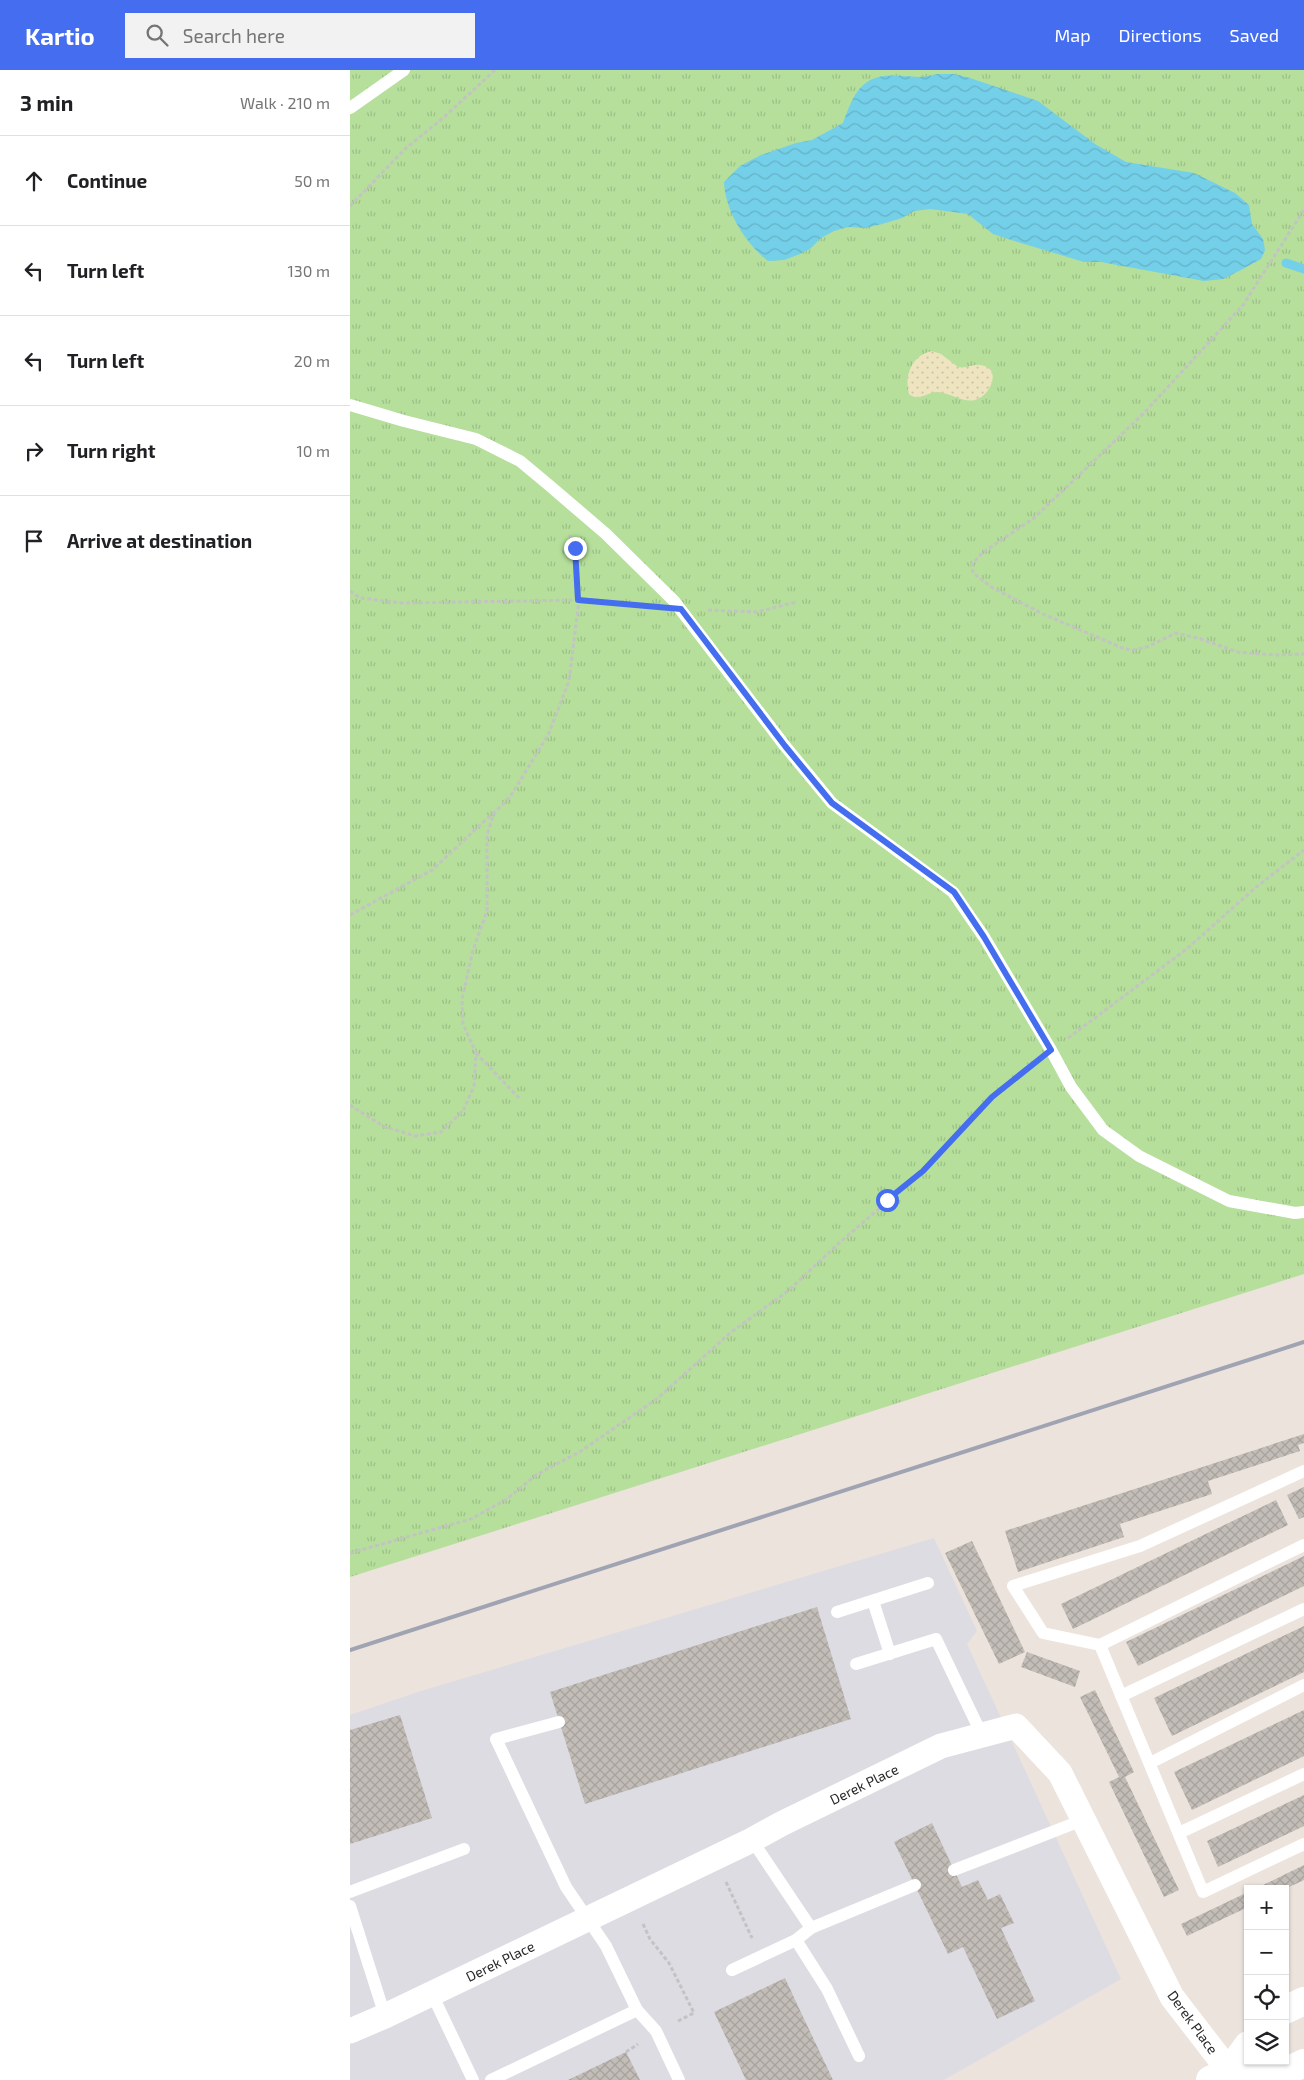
<!DOCTYPE html>
<meta charset="utf-8">
<style>
:root{--surface:#fff;--page:#f2f2f2;--text:#202124;--muted:#757577;--line:#e0e0e0;--accent:#446df0}
body{margin:0;font-family:"Exo 2",sans-serif;background:var(--page);color:var(--text)}
.controls{position:absolute;right:15px;bottom:15px;display:grid;overflow:hidden;border-radius:0px;box-shadow:0 1px 4px #0004}
.controls button{width:45px;height:45px;display:grid;place-items:center;padding:0;border:0;border-bottom:1px solid var(--line);background:var(--surface);color:var(--text);font:25px sans-serif}
.stop{position:absolute;width:15px;height:15px;margin:-11px;border:4px solid #446df0;border-radius:50%;background:#fff}
.stop.end{background:#446df0;border-color:#fff;box-shadow:0 1px 5px #0008}
.list{margin:0;padding:0;list-style:none}
h2{display:flex;justify-content:space-between;align-items:center;height:65px;margin:0;padding:0 20px;font-size:21px}
h2 small{font-size:16px;font-weight:400;color:var(--muted)}
.list li{display:grid;grid-template-columns:32px 1fr auto;gap:15px;align-items:center;box-sizing:border-box;height:90px;padding:0 20px;border-top:1px solid var(--line)}
.list b{display:block;font-size:19px;white-space:nowrap}
.list em{font-size:16px;font-style:normal;color:var(--muted)}
.icon{flex:none;width:28px;height:28px;fill:none;stroke:currentColor;stroke-width:2;stroke-linecap:round;stroke-linejoin:round}
.map{position:relative;flex:none;width:954px;height:2010px;overflow:hidden}
header{display:flex;align-items:center;gap:30px;box-sizing:border-box;height:70px;padding:0 25px;background:var(--accent);color:#fff}
header strong{font-size:24px}
nav{display:flex;gap:28px;margin-inline-start:auto;font-size:18px}
.search{width:350px;height:45px;background:var(--page);display:flex;align-items:center;gap:12px;box-sizing:border-box;padding:0 18px;border-radius:0px;color:var(--muted);font-size:19px}
main{display:flex}
aside{flex:1;background:var(--surface)}
.map>svg:first-child{display:block}
</style>
<header>
<strong>Kartio</strong>
<div class="search"><svg class="icon" aria-label="search" viewBox="0 0 24 24"><circle cx="10" cy="10" r="6"/><path d="M15 15l6 6"/></svg>Search here</div>
<nav><a>Map</a><a>Directions</a><a>Saved</a></nav>
</header>
<main>
<aside>
<h2>3 min<small>Walk · 210 m</small></h2>
<ul class="list">
<li><svg class="icon" aria-label="ahead" viewBox="0 0 24 24"><path d="M12 20V5M6 11l6-6 6 6"/></svg><div><b>Continue</b></div><em>50 m</em></li>
<li><svg class="icon" aria-label="left" viewBox="0 0 24 24"><path d="M17 20v-9H6M10 6l-5 5 5 5"/></svg><div><b>Turn left</b></div><em>130 m</em></li>
<li><svg class="icon" aria-label="left" viewBox="0 0 24 24"><path d="M17 20v-9H6M10 6l-5 5 5 5"/></svg><div><b>Turn left</b></div><em>20 m</em></li>
<li><svg class="icon" aria-label="right" viewBox="0 0 24 24"><path d="M7 20v-9h11M14 6l5 5-5 5"/></svg><div><b>Turn right</b></div><em>10 m</em></li>
<li><svg class="icon" aria-label="arrive" viewBox="0 0 24 24"><path d="M6 21V4h12l-3 4 3 4H6"/></svg><div><b>Arrive at destination</b></div></li>
</ul>
</aside>
<div class="map">
<svg width="954" height="2010" viewBox="0 0 954 2010">
<defs>
<pattern id="grass-tufts" width="24" height="20" patternUnits="userSpaceOnUse" patternTransform="scale(1.25)"><rect width="24" height="20" fill="#b5df9b"/><path d="M3 7l-1-3M5 7V3M7 7l1-3M15 17l-1-3M17 17v-4M19 17l1-3" fill="none" stroke="#9cbf86"/></pattern>
<pattern id="sand-dots" width="8" height="8" patternUnits="userSpaceOnUse" patternTransform="scale(1.25)"><rect width="8" height="8" fill="#eee5c0"/><path d="M2 2h.1M6 6h.1" fill="none" stroke="#ccc4a5" stroke-width="1.8" stroke-linecap="round"/></pattern>
<pattern id="water-waves" width="16" height="10" patternUnits="userSpaceOnUse" patternTransform="scale(1.25)"><rect width="16" height="10" fill="#74cfe8"/><path d="M0 5q4-4 8 0t8 0" fill="none" stroke="#64b2c7"/></pattern>
<pattern id="building-cross-hatch" width="8" height="8" patternUnits="userSpaceOnUse" patternTransform="scale(1.25)"><rect width="8" height="8" fill="#c3bdb8"/><path d="M0 0l8 8M0 8l8-8" fill="none" stroke="#a8a29e"/></pattern>
</defs>
<rect width="100%" height="100%" fill="#ebe3dc"/>
<path fill="#dedce3" d="M584,1468L627,1561L617,1574L771,1909L594,2010H0V1645L71,1621Z"/>
<path fill="url(#grass-tufts)" d="M0,0H954V1204L0,1507Z"/>
<path fill="url(#sand-dots)" d="M582,281L591,284L608,297C616,299 623,294 630,295C653,297 641,326 625,330C613,333 600,323 588,322C577,322 569,332 559,324C554,305 562,285 582,281Z"/>
<path fill="url(#water-waves)" d="M587,4H604L620,8L688,31L745,74L776,92L844,103L885,123L899,135L902,154L913,169L915,180L911,189L889,201L873,209L854,211L751,192H734L658,169L643,164L618,144L580,139L564,141L552,148L532,154L515,158L498,157L484,161L471,168L460,179L450,184L434,190L418,191C396,174 375,141 374,112L390,96L411,85L446,73L462,70L493,53C505,20 513,2 553,6C567,7 573,8 587,4Z"/>
<g fill="none" stroke-linecap="round" stroke-linejoin="round">
<path stroke="#74cfe8" stroke-width="9" d="M936,193L954,199"/>
</g>
<g fill="url(#building-cross-hatch)">
<path d="M954,1364V1373L948,1375L950,1381L858,1411L862,1424L770,1454L774,1467L668,1502L655,1461Z"/>
<path d="M954,1417V1447L949,1449L937,1425Z"/>
<path d="M926,1430L938,1455L723,1559L711,1534Z"/>
<path d="M622,1471L675,1582L649,1594L595,1483Z"/>
<path d="M954,1486V1516L788,1596L776,1572Z"/>
<path d="M467,1537L501,1649L235,1734L200,1622Z"/>
<path d="M954,1556V1602L822,1666L804,1628Z"/>
<path d="M677,1582L730,1601L725,1617L671,1597Z"/>
<path d="M745,1620L784,1702L775,1707L829,1820L814,1827L759,1712L769,1707L730,1627Z"/>
<path d="M954,1640V1686L842,1740L824,1702Z"/>
<path d="M50,1645L82,1748L0,1774V1660Z"/>
<path d="M954,1725V1756L868,1797L857,1771Z"/>
<path d="M582,1753L612,1817L628,1810L638,1830L650,1824L664,1853L651,1858L685,1931L647,1949L613,1877L598,1884L544,1772Z"/>
<path d="M954,1795V1810L935,1819H905Z"/>
<path d="M898,1822V1837L837,1866L831,1854Z"/>
<path d="M435,1908L447,1934L483,2010H396L364,1942Z"/>
<path d="M276,1982L290,2010H218Z"/>
</g>
<g fill="none" stroke-linecap="round" stroke-linejoin="round">
<g stroke="#c3c3c3" stroke-width="3" stroke-dasharray="4 2.5" stroke-linecap="butt">
<path d="M0,136L55,79L93,48L145,0"/>
<path d="M954,140L893,235L795,342L684,448L632,483L622,494L623,503L643,518L693,544L775,579L785,580L797,577L826,563L851,569L888,582L925,585L954,584"/>
<path d="M0,521L10,528L52,533L229,530L297,536"/>
<path d="M358,540L407,542L446,532"/>
<path d="M0,845L82,800L143,743"/>
<path d="M718,968L838,878L905,818L954,780"/>
<path d="M126,983L169,1028"/>
<path d="M0,1035L33,1056L65,1066L91,1062L113,1041L124,1016L126,983L113,954L112,929L123,880L137,841V765L144,743L160,727L198,665L219,611L229,530L225,478L219,463"/>
<path d="M0,1483L121,1449L157,1429L186,1405L231,1381L308,1328L380,1263L438,1221L489,1173L573,1101L642,1027L683,994"/>
<path d="M376,1812L402,1868"/>
<path d="M293,1854L300,1869L319,1893L344,1943L326,1952"/>
<path d="M276,1982L288,1974"/>
</g>
<g stroke="#fff" stroke-width="12">
<path d="M0,38L54,0"/>
<path d="M0,335L54,351L126,369L170,391L200,416L256,464L324,531L435,676L482,733L603,822L634,867L701,980L721,1017L753,1060L789,1086L879,1131L945,1143L954,1142"/>
<path d="M954,1401L790,1476L663,1516L693,1563L750,1575L853,1822L954,1774"/>
<path d="M523,1531L540,1584"/>
<path d="M487,1542L578,1513"/>
<path d="M750,1575L954,1475"/>
<path d="M506,1594L586,1569L632,1665"/>
<path d="M771,1626L954,1539"/>
<path d="M800,1693L954,1615"/>
<path d="M829,1763L954,1704"/>
<path d="M604,1800L733,1750"/>
<path d="M0,1822L114,1779"/>
<path d="M0,1836L35,1946"/>
<path d="M461,1858L565,1815"/>
<path d="M446,1870L477,1919L509,1986"/>
<path d="M382,1900L446,1870L461,1858L402,1770"/>
<path d="M82,1924L123,2010"/>
<path d="M287,1940L306,1961L329,2010"/>
<path d="M141,2010L287,1940L256,1876L216,1817L146,1669L209,1652"/>
</g>
<path stroke="#fff" stroke-width="25" d="M0,1961L35,1946L402,1770L431,1754L591,1676L666,1656L710,1703L822,1927L886,2010"/>
<g stroke="#fff" stroke-width="28">
<path d="M935,1940L954,1931"/>
<path d="M879,2001L935,2002L954,1993"/>
<path d="M860,2010L879,2001L898,1975"/>
</g>
<path stroke="#9fa3b2" stroke-width="4" d="M0,1580L954,1272"/>
</g>
<g fill="none" stroke-linecap="round" stroke-linejoin="round">
<path stroke="#446df0" stroke-width="6" d="M225,478L228,530L331,539L435,676L482,733L604,822L634,867L701,980L642,1027L573,1101L537,1130"/>
</g>
<g text-anchor="middle" dominant-baseline="central" stroke-width="5" stroke-linejoin="round" paint-order="stroke">
<g font-size="14" fill="#292929" stroke="#fff">
<text transform="translate(514 1714) rotate(-26)">Derek Place</text>
<text transform="translate(150 1891) rotate(-26)">Derek Place</text>
<text transform="translate(843 1952) rotate(54)">Derek Place</text>
</g>
</g>
</svg>
<div class="controls">
<button>+</button>
<button>−</button>
<button><svg class="icon" aria-label="locate" viewBox="0 0 24 24"><circle cx="12" cy="12" r="6"/><path d="M12 2v4M12 18v4M2 12h4M18 12h4"/></svg></button>
<button><svg class="icon" aria-label="layers" viewBox="0 0 24 24"><path d="M12 4l9 5-9 5-9-5zM3 14l9 5 9-5"/></svg></button>
</div>
<div class="stop" style="left:537px;top:1130px"></div>
<div class="stop end" style="left:225px;top:478px"></div>
</div>
</main>
